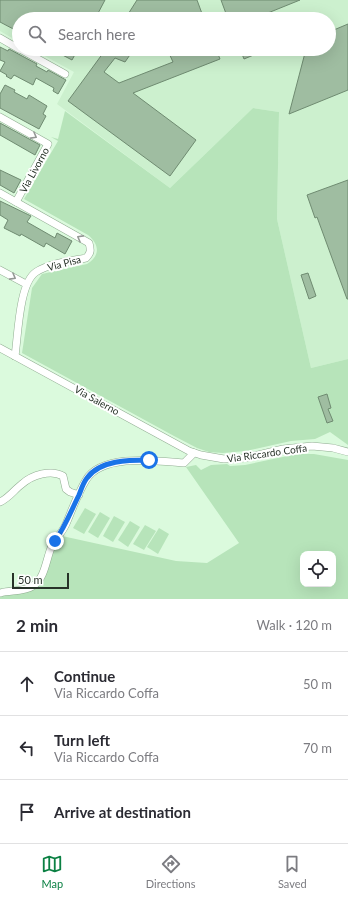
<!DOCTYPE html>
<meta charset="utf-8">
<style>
:root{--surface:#fff;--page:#f2f2f3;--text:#2b2b33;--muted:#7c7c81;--line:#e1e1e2;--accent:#0b8043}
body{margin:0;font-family:Lato,sans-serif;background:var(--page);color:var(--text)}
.controls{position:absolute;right:12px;bottom:12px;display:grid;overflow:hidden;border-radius:8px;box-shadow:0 4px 16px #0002}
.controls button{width:36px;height:36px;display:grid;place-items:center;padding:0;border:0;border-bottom:1px solid var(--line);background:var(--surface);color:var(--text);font:20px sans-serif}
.scale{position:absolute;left:12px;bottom:10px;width:57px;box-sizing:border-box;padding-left:4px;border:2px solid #273228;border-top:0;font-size:11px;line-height:14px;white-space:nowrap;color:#273228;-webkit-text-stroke:3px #fff;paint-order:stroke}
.stop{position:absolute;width:12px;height:12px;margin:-9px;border:3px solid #1a73e8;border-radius:50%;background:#fff}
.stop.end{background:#1a73e8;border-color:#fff;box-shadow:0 1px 4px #0008}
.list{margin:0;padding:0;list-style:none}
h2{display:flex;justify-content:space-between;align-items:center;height:52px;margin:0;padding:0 16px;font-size:17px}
h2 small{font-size:13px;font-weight:400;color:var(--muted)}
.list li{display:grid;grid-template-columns:26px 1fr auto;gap:12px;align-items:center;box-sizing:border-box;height:64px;padding:0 16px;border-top:1px solid var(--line)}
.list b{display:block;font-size:15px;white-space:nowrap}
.list p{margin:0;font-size:13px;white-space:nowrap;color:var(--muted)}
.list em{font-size:13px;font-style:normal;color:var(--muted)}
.icon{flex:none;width:22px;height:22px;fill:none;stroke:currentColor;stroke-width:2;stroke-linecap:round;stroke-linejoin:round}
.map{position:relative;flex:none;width:348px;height:599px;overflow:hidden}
.search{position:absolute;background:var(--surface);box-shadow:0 4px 16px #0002;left:12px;right:12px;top:12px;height:44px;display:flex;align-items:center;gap:10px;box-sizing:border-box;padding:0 14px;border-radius:22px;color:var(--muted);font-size:15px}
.sheet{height:244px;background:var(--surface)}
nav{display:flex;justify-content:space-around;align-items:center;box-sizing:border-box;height:56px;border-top:1px solid var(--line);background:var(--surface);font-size:11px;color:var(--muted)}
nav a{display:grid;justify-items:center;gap:2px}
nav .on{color:var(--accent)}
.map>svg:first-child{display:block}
</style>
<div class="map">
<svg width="348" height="599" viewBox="0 0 348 599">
<rect width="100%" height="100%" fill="#dbfadd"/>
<path fill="#ccf0ce" d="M0,0H348V359L311,368L277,219L279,112L253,108L170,188L57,104L74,72L32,49H329V19H19V42L0,31Z"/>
<g fill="#b7e4ba" fill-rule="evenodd">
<path d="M253,108L279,112L277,219L311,368L348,359V445L330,432L315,439L291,441L246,451L223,453L209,452L197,448L174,436L22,353L32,288L42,274L87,264C100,256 100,245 88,235L24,199L58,141L51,137L58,139L65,111L170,188Z"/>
<path d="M297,454H314L348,460V599H0V595L36,587L53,549L62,536L176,561L207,563L239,543L186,467L196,465L201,470L211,465L227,464L230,466L245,465ZM303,554H333V584H303Z"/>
<path d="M85,508L96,514L84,534L73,528Z"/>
<path d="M100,512L110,518L98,538L88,532Z"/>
<path d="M114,516L125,522L113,542L103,536Z"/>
<path d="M130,521L140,527L128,547L118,540Z"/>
<path d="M145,525L156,531L144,550L133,544Z"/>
<path d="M159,528L169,534L158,554L147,547Z"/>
</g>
<g fill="#9fbda1" stroke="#6f8b71">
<path d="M0,0H105L95,19H19V32L0,22Z"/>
<path d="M137,0H197L204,19H125Z"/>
<path d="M221,0H300L253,19H228Z"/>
<path d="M348,24V90L289,114L306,49H329V39L331,38L329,32Z"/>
<path d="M0,47L8,51L9,49L37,64L36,66L47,72L48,70L66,80L58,94L53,91L54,88L36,78L33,85L14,75L11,79L6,76L7,75L0,71L5,62L0,60Z"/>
<path d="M51,49H78L72,60Z"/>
<path d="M106,49H134L125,62L115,58L104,72L119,83L173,62L167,49H216L220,59L133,93L196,140L170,176L68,101Z"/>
<path d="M240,49H268L244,59Z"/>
<path d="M5,85L15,90L14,92L27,99L29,95L47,106L43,114L46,116L39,129L0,108V94Z"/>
<path d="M0,123L40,145L35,155L0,135Z"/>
<path d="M0,170L21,180L14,193L0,185Z"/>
<path d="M348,180V299H347L317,217L315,218L307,195Z"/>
<path d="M0,201L31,216L27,222L55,238L57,233L72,241L65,254L46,243L44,247L21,234L20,236L4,228L8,220L0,215Z"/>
<path d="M308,273L316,296L309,299L301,275Z"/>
<path d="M327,394L331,408L328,409L333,421L327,423L318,397Z"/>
</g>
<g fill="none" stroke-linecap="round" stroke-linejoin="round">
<defs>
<g id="minor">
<path d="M0,38L19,49"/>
<path d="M20,49L65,74"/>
<path d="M0,117L48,144L16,202"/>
<path d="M0,193L89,243C91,250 91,253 86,258C70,261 50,263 36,272C19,283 18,336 15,356"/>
<path d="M0,270L26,284"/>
<path d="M0,348L189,451L201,455L224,459L245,458L283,449L312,446L333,448L348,452"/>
<path d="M0,502C9,498 14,490 22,484C32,475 51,469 63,476L66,489L70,492L79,495"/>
<path d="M0,593C11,590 23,592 33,586C45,578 46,560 51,548C55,539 62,533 66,524C72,510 78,493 86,480C102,453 158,461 184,463L194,453"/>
</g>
</defs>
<use href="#minor" stroke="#90ac91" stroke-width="8"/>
<use href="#minor" stroke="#fff" stroke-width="7"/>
</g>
<defs><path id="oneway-chevron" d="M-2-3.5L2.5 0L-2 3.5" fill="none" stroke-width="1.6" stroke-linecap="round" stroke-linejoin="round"/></defs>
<g stroke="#939894">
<use href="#oneway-chevron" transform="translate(34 136) rotate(29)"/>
<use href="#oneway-chevron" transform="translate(80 238) rotate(-151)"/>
<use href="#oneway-chevron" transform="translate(13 277) rotate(29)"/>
</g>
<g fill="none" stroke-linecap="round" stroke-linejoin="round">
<path stroke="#1a73e8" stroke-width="5" d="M55,541C65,527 71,511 79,495C81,490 83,483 87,478C100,460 129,460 149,460"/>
</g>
<g text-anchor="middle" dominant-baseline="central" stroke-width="4" stroke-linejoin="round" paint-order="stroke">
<g font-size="10" fill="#273228" stroke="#fff">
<text transform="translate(34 170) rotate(-61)">Via Livorno</text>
<text transform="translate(64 263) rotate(-15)">Via Pisa</text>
<text transform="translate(97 400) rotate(29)">Via Salerno</text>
<text transform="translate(267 453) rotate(-8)">Via Riccardo Coffa</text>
</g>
</g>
</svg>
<div class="controls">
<button><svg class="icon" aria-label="locate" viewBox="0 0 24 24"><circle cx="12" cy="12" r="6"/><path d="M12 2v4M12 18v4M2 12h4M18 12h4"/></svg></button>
</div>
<div class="scale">50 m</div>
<div class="stop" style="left:149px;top:460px"></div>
<div class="stop end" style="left:55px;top:541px"></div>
<div class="search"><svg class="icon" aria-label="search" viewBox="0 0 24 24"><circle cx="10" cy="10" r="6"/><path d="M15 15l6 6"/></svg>Search here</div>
</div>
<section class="sheet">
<h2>2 min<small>Walk · 120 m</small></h2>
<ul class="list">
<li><svg class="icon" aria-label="ahead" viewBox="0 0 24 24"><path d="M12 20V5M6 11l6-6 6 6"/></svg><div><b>Continue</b><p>Via Riccardo Coffa</p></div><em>50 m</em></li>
<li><svg class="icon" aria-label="left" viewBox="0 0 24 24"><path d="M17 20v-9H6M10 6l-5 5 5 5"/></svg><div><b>Turn left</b><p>Via Riccardo Coffa</p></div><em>70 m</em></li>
<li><svg class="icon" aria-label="arrive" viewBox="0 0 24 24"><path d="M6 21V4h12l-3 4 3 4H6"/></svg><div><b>Arrive at destination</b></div></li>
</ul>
</section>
<nav>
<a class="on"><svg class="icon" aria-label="map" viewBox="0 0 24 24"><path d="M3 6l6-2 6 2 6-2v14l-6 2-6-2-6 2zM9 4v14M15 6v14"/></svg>Map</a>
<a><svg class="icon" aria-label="directions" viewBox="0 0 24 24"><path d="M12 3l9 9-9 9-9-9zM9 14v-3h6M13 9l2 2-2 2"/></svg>Directions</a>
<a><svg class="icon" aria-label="saved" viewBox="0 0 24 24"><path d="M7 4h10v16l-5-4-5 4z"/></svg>Saved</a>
</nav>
